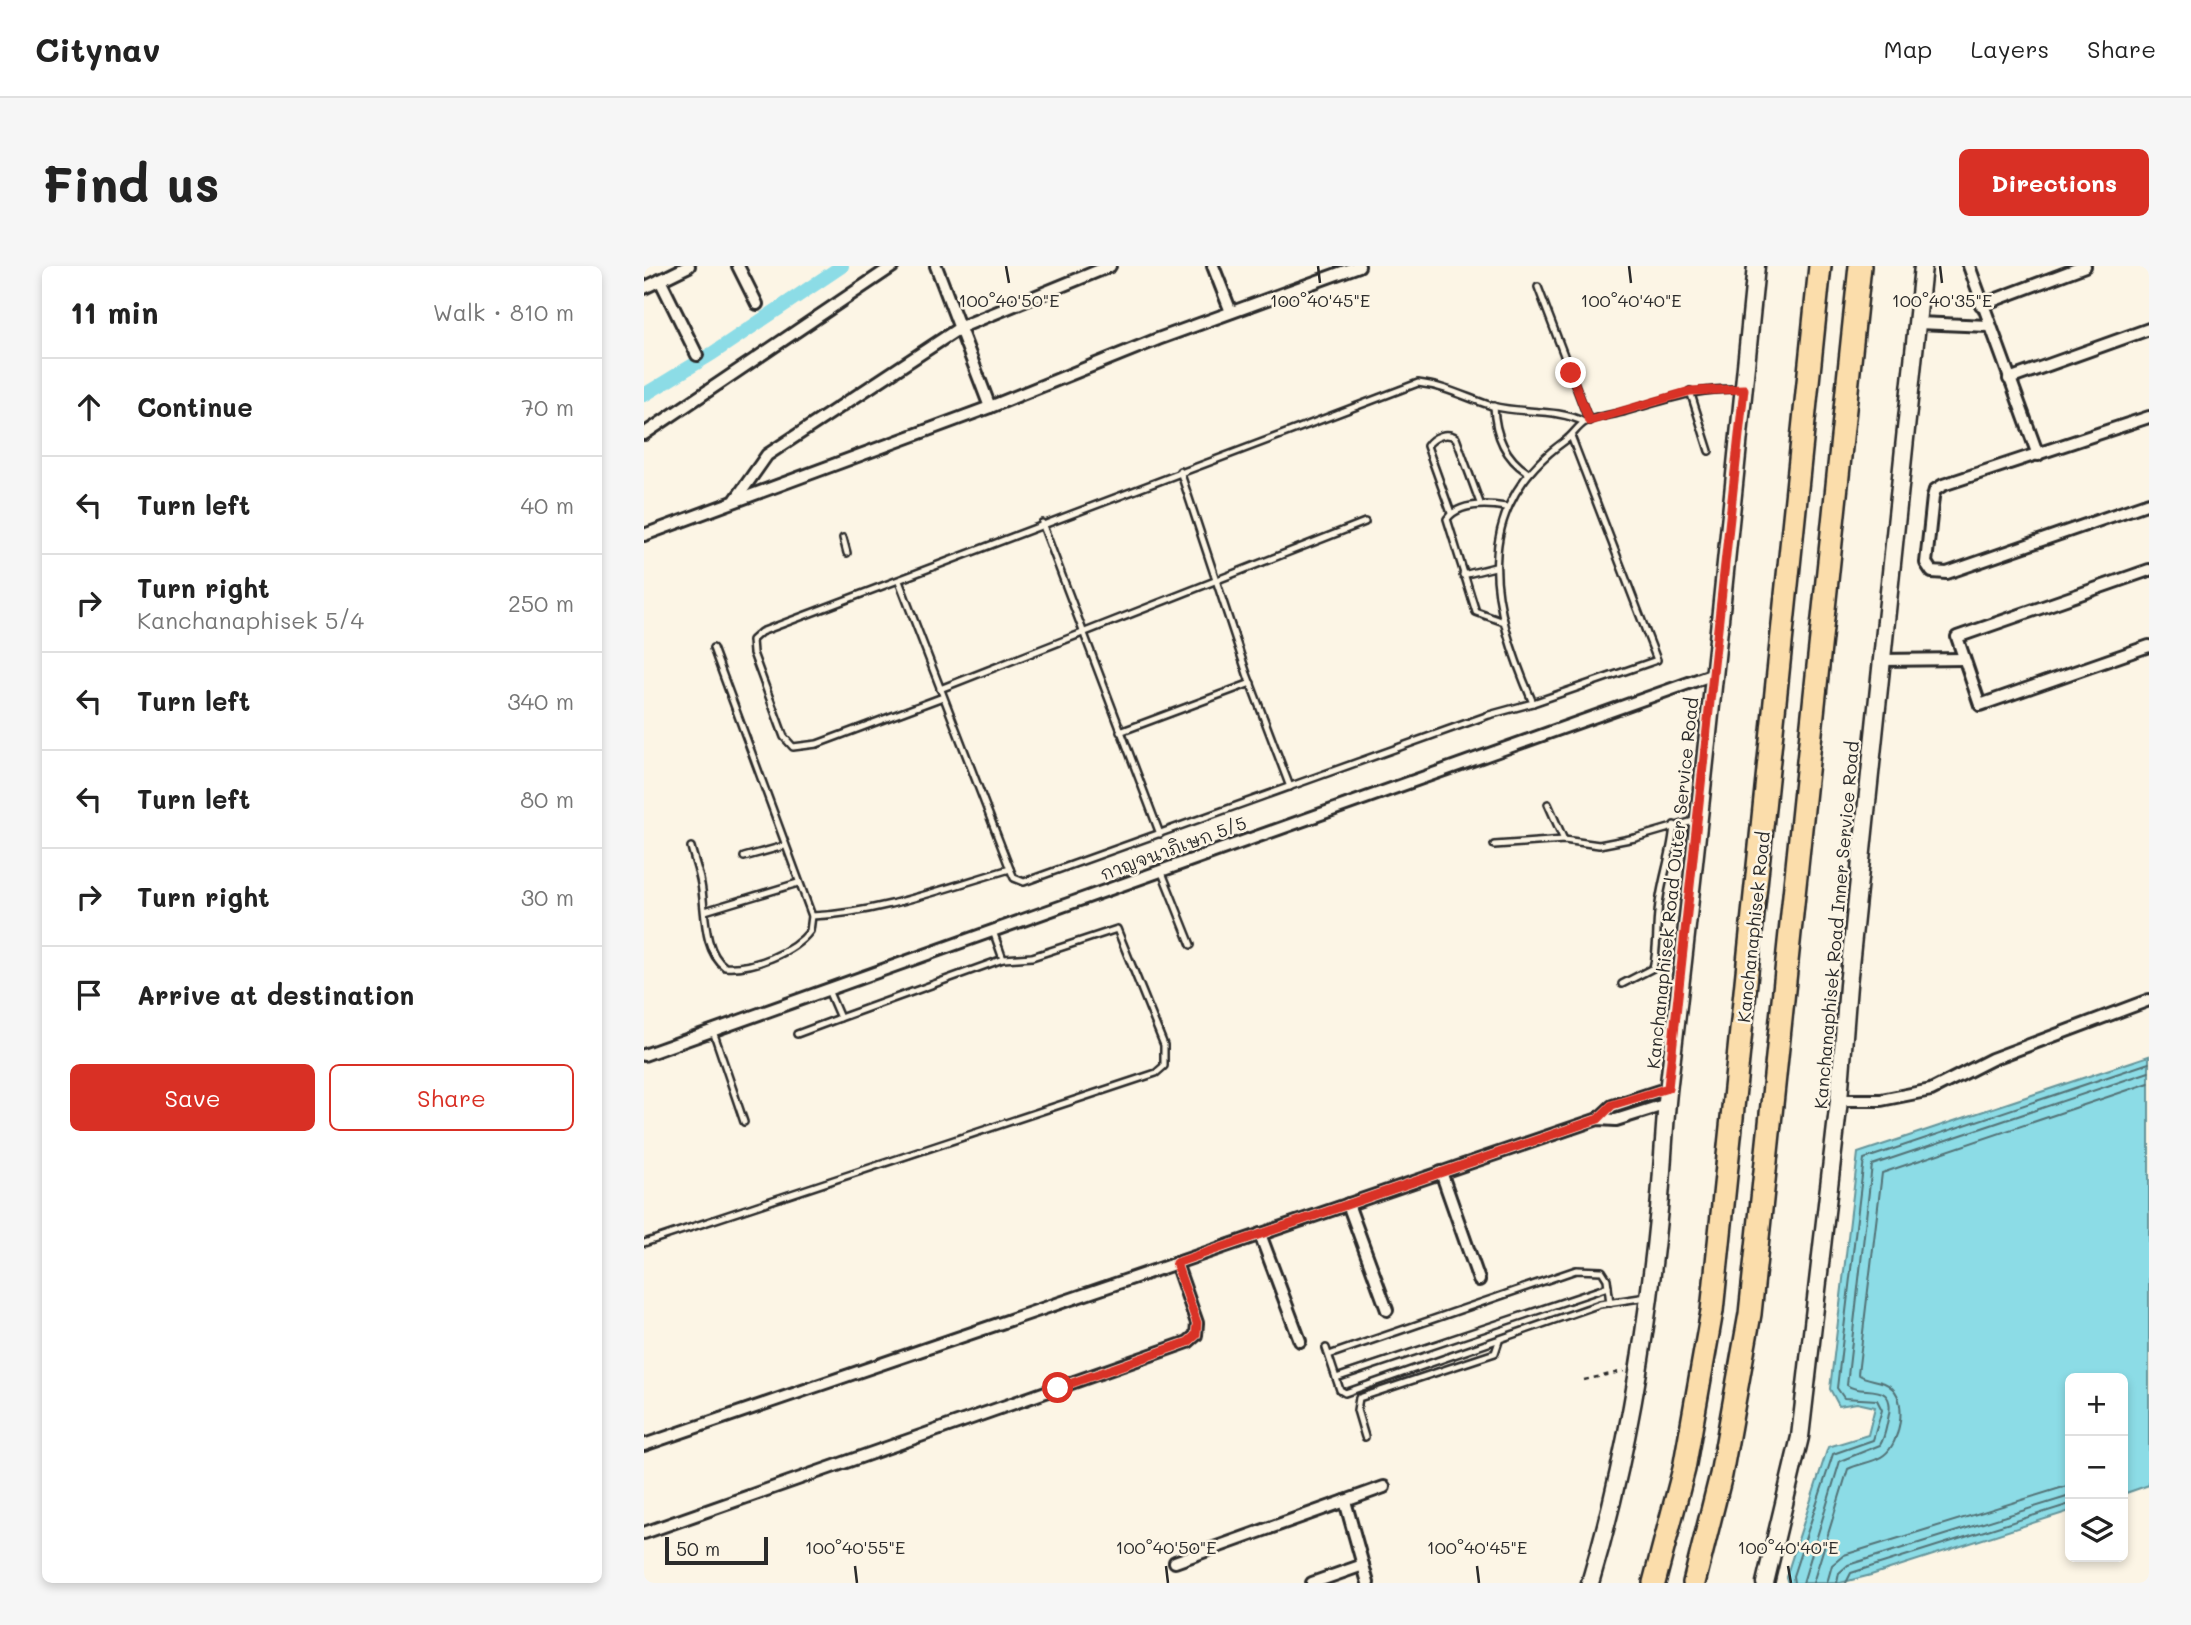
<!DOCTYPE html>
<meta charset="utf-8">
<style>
:root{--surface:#fff;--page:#f6f6f6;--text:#222;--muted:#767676;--line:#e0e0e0;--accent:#d93025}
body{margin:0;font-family:Mali,"Playpen Sans Thai",sans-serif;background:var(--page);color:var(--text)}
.controls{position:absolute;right:21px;bottom:21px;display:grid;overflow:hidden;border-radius:10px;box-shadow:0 4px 10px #0003}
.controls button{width:63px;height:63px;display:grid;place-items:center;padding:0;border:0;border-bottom:2px solid var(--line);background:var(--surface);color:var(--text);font:35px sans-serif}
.scale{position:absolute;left:21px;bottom:18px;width:103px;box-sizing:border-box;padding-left:7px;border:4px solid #2b2b2b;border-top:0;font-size:19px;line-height:24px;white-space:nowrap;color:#2b2b2b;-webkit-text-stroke:5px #fcf5e5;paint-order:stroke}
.stop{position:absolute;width:21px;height:21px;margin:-16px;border:5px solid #d93025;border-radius:50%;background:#fff}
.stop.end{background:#d93025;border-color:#fff;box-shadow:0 2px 7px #0008}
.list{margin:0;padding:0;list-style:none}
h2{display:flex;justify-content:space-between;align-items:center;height:91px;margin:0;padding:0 28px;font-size:30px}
h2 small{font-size:23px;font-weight:400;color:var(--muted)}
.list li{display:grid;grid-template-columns:46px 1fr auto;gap:21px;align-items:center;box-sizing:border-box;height:98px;padding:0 28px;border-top:2px solid var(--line)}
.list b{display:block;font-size:26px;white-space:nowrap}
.list p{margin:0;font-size:23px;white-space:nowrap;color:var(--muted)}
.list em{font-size:23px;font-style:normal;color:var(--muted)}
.actions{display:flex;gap:14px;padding:21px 28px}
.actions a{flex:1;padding:16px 0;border:2px solid var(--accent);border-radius:10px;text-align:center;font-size:24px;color:var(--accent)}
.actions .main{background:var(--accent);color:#fff}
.icon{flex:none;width:38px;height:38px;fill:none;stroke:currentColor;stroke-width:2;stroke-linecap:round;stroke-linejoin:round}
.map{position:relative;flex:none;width:1505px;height:1317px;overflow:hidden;border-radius:10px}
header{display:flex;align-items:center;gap:42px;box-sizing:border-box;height:98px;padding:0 35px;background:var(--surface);border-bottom:2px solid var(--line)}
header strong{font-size:33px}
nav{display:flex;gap:38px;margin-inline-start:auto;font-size:24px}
.intro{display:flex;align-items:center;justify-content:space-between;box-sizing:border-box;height:168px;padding:0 42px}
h1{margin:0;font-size:49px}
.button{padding:18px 32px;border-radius:10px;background:var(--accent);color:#fff;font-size:24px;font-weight:700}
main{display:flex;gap:42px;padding:0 42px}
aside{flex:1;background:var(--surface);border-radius:10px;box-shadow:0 4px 10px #0003}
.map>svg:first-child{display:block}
</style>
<header>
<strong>Citynav</strong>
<nav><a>Map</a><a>Layers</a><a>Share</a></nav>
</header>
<div class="intro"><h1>Find us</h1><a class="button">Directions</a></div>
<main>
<aside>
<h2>11 min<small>Walk · 810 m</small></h2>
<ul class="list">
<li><svg class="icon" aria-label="ahead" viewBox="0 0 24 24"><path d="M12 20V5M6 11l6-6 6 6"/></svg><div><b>Continue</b></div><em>70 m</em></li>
<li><svg class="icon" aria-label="left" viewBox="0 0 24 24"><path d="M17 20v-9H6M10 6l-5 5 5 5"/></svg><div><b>Turn left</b></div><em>40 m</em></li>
<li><svg class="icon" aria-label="right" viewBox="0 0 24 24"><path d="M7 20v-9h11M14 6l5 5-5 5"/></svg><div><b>Turn right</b><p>Kanchanaphisek 5/4</p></div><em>250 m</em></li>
<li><svg class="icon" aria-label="left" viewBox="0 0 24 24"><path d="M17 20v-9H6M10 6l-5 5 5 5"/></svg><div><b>Turn left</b></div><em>340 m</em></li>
<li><svg class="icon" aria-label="left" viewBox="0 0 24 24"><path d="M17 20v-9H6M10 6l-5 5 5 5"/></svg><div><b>Turn left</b></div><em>80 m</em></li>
<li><svg class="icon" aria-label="right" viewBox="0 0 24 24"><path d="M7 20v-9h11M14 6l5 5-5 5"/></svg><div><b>Turn right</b></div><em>30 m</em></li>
<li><svg class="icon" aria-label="arrive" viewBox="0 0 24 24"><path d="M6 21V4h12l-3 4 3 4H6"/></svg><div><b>Arrive at destination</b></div></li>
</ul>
<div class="actions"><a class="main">Save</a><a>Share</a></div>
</aside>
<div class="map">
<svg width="1505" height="1317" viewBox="0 0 1505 1317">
<rect width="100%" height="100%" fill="#fcf5e5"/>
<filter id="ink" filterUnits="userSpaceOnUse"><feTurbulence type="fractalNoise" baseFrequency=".0143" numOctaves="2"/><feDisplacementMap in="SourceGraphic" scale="14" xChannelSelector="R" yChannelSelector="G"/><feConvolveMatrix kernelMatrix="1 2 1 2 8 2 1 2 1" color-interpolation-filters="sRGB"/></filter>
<g filter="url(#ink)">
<path fill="#8cdce6" stroke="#65959b" stroke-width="2" d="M1505,790V1219L1479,1228V1112H1426V1245L1227,1309L1196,1317H1144L1142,1311L1184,1181L1224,1169L1231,1141L1213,1137L1195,1140L1186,1123L1214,887Z"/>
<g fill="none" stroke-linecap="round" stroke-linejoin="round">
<g stroke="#527276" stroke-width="2">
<path d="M1150,1317L1149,1310L1189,1188L1229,1174L1238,1144L1233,1134L1200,1132L1193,1122L1220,893L1505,797"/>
<path d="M1159,1317L1196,1195L1236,1179C1241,1171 1242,1162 1244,1153C1254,1112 1217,1131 1203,1119L1228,899L1505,806"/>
<path d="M1169,1317L1204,1203C1215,1197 1230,1197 1240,1189C1256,1177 1263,1137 1249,1123C1239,1112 1224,1116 1214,1108L1238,907L1505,817"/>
<path d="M1183,1317L1188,1299L1200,1289L1426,1219"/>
<path d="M1193,1317L1195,1307L1204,1299L1426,1230"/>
<path d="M1202,1317L1207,1307L1426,1238"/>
</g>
<path stroke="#8cdce6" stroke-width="14" d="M0,129L69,87L198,0"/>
<defs>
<g id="service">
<path d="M894,21L945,155"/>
<path d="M1046,125L1065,185"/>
<path d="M850,140C851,167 860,191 883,206"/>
<path d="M536,205L603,408L646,521"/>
<path d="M807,247L783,180C789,171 803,165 812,172L836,237"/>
<path d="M398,257L516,568"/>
<path d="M199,272L203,287"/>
<path d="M819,309L851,301"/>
<path d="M255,315L366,603L370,612L380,616L845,449L889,437C847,340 823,244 922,174C929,169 934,160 941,156C953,150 970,149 982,145C1025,133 1051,122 1097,123"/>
<path d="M860,356L832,346L803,253C816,236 843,238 862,241"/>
<path d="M296,423L721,256"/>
<path d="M299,431L173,478L149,481L140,471L109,387L108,374L117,366L774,117C801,120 823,132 848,140C878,148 913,142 940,156"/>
<path d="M889,437L1013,394L927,170"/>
<path d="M476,466L607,417"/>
<path d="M904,538L920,574"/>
<path d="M850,579L920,574L955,579L991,572L1053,554"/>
<path d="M47,581C50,593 55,606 57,618C62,644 58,684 81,701C109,703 149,687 166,665L168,650L69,382"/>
<path d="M100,591L140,580"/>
<path d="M517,604L547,679"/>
<path d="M61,645L154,617"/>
<path d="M168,650C236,647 301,622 366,603"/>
<path d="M978,718L1009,702C1014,683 1012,666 1014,647C1016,617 1028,589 1030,559"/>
<path d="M184,724L196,752L359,693L349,665"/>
<path d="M69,765L100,856"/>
<path d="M153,768L196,752"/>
<path d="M0,977L512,807L520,800V779L473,663L388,691L359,693"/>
<path d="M682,1082L696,1124L701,1127L956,1038L1003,1031"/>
<path d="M685,1089L932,1004L958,1005L963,1013L966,1037"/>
<path d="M692,1112L964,1021"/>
<path d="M721,1171L713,1144L715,1132L851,1087L855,1075"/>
</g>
<g id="minor">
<path d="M94,0L113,38"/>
<path d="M292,0L346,141L514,73L715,0"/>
<path d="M569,0L587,46"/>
<path d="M1325,0L1394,189"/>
<path d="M16,14L53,89"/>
<path d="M0,22L45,0"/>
<path d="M1337,39L1441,0"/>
<path d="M1274,57L1344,60"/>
<path d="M1365,113L1505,63"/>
<path d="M1505,151L1299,219L1291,224L1289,231L1282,297L1288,306L1303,307L1505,237"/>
<path d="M0,168L249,0"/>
<path d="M92,233L123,189L317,61L466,0"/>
<path d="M0,269L346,141"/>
<path d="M1505,304L1313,371L1336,439L1505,380"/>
<path d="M1237,394L1320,393"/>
<path d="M0,789L1070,408"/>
<path d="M1195,834H1237L1287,824L1348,793L1505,734"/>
<path d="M954,853L968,840L1024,822"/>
<path d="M797,906L835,1014"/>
<path d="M704,938L743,1044"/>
<path d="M616,968L656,1075"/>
<path d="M0,1179L954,853L972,854L1023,838"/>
<path d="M701,1235L740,1221"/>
<path d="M0,1267L544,1076L552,1069L553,1057L532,997"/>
<path d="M531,1296L701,1235L724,1317"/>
<path d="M668,1317L719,1299"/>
</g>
<g id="secondary">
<path d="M946,1317C982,1197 1003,1068 1015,943C1019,901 1020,859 1025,817C1057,545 1085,272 1112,0"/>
<path d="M1121,1317L1156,1171L1195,834L1204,719L1279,0"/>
</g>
<g id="motorway">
<path d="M1010,1317L1040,1203L1068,1045L1176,0"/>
<path d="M1050,1317L1077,1209L1106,1048L1216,0"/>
</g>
</defs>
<use href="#service" stroke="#2b2b2b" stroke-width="10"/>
<use href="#minor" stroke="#2b2b2b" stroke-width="16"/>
<use href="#secondary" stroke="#2b2b2b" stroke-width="21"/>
<use href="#motorway" stroke="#2b2b2b" stroke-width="26"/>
<path stroke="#2b2b2b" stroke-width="2.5" stroke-dasharray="5 5" stroke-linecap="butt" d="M940,1114L980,1105"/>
<use href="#service" stroke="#fcf5e5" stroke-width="5"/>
<use href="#minor" stroke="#fcf5e5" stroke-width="10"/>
<use href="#secondary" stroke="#fcf5e5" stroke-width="16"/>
<use href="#motorway" stroke="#fbddab" stroke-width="21"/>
</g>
</g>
<g fill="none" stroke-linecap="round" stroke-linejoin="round" filter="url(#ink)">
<path stroke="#d93025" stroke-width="9" d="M414,1122L544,1076L552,1069L553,1057L532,997L954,853L968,839L1024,822L1100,123L1046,125L945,155L927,107"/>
</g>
<path fill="none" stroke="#2b2b2b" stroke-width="2.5" d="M362,0L365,17M674,0L676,17M985,0L987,17M1296,0L1298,17M211,1300L213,1317M522,1300L524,1317M833,1300L835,1317M1144,1300L1147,1317"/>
<g text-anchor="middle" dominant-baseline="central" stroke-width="5" stroke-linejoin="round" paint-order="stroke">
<g font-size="18" fill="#2b2b2b" stroke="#fcf5e5">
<text transform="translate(529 582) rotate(-20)">กาญจนาภิเษก 5/5</text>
<text transform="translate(1028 617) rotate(-84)">Kanchanaphisek Road Outer Service Road</text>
<text transform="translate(1192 659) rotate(-85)">Kanchanaphisek Road Inner Service Road</text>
<text transform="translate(1109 661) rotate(-84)">Kanchanaphisek Road</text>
</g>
</g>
<g font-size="18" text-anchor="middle" fill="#2b2b2b" stroke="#fcf5e5" stroke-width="5" stroke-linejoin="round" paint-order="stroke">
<text x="365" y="41">100°40'50"E</text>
<text x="676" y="41">100°40'45"E</text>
<text x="987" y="41">100°40'40"E</text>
<text x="1298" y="41">100°40'35"E</text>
<text x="211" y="1288">100°40'55"E</text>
<text x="522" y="1288">100°40'50"E</text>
<text x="833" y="1288">100°40'45"E</text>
<text x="1144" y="1288">100°40'40"E</text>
</g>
</svg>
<div class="controls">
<button>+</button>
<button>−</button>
<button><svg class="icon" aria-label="layers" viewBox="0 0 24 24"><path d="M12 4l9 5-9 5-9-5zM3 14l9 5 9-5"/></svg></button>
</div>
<div class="scale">50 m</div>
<div class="stop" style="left:414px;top:1122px"></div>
<div class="stop end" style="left:927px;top:107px"></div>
</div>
</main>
